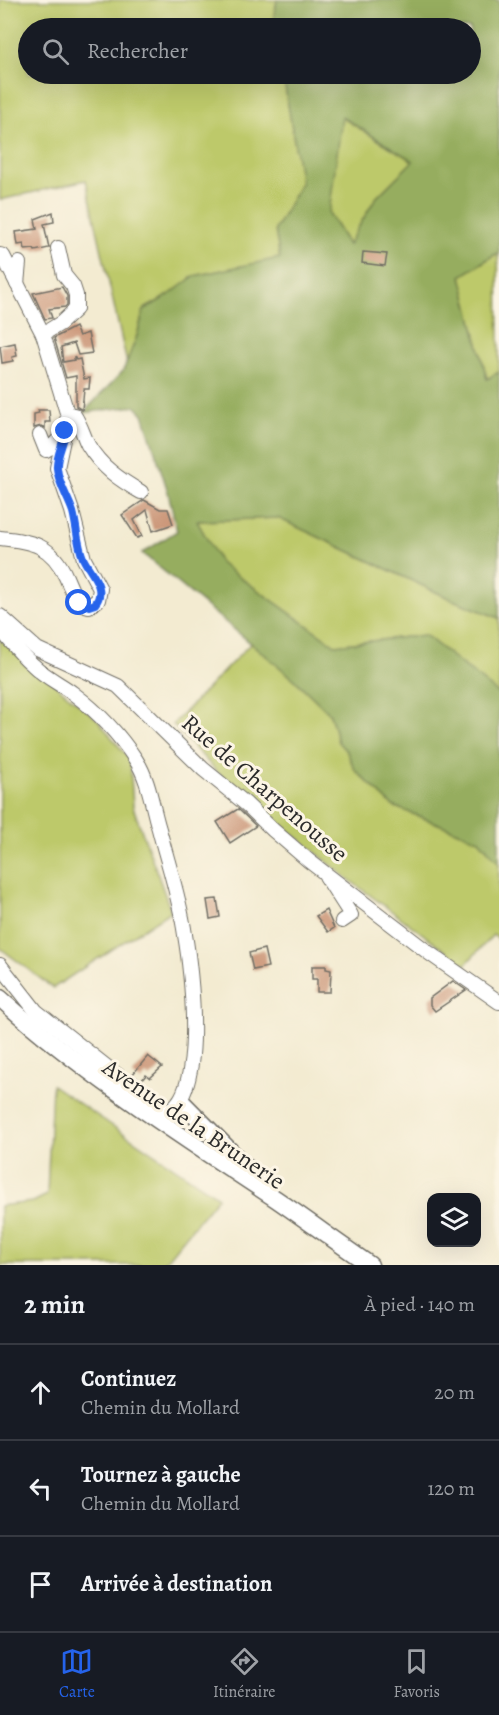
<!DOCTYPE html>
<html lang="fr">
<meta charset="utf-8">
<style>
:root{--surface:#171b24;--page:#20242c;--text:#f1f3f6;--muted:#9ea1a6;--line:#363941;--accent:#2563eb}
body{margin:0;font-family:Alegreya,serif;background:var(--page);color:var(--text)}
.controls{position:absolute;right:18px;bottom:18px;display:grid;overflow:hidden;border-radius:12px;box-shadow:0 6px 24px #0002}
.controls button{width:54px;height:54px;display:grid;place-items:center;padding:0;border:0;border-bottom:2px solid var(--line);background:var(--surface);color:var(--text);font:30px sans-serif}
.stop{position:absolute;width:18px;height:18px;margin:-14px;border:4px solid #2563eb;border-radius:50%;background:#fff}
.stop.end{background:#2563eb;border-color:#fff;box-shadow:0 2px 6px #0008}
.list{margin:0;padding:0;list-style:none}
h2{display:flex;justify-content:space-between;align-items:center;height:78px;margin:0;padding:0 24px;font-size:26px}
h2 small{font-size:20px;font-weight:400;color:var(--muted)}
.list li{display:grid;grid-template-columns:39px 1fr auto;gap:18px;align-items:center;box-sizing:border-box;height:96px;padding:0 24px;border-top:2px solid var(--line)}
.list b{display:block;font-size:22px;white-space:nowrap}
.list p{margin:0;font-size:20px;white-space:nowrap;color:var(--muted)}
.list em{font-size:20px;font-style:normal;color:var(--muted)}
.icon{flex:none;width:33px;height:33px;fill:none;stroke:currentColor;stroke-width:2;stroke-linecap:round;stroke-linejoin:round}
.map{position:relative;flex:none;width:499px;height:1265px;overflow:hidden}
.search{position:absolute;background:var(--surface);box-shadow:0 6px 24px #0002;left:18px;right:18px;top:18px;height:66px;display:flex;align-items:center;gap:15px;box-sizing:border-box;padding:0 21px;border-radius:33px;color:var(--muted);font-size:22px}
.sheet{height:366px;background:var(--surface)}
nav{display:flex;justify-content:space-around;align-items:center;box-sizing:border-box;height:84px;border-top:2px solid var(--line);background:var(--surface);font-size:16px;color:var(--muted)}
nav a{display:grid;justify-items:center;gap:3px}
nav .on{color:var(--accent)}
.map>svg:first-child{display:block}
</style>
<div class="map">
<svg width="499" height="1265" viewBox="0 0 499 1265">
<rect width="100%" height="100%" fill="#fcf5e5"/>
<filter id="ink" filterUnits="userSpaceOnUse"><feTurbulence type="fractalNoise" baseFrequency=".0167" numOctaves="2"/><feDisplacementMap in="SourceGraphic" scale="12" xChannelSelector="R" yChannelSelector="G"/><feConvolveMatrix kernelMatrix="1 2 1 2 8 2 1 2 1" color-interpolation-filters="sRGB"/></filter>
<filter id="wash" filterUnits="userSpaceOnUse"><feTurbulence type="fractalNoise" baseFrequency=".008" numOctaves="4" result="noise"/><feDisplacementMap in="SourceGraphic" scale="24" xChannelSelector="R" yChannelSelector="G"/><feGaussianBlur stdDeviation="1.35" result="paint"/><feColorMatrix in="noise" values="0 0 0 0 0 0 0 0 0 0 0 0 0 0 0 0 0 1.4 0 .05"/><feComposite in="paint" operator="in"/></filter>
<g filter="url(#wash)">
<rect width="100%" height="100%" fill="#f3ebd1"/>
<g fill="#bdc96a" stroke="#747a4a" stroke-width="1.5">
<path d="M0,0H277L272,28H28V74H283L301,183L275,230L280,258L194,276L169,295L144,309L128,368L86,180L0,200Z"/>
<path d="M341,117L413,161L375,199L348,245L329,213Z"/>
<path d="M498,253L499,372L487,379L461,276Z"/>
<path d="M278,518L453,600L499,618V694L425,635L335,645L221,564L197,521Z"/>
<path d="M0,639L97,719L130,760L133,807L171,911L53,988L0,948Z"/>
<path d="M251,643L294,679L330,714L338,742L347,752L355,770L393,806L480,840L499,863V940L493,935L465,965L352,882L216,771L173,724Z"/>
<path d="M52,1085L218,1197L162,1265H0V1206L33,1202L47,1195Z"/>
</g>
<path fill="#96ad5e" stroke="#606c44" stroke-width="1.5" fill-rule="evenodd" d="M277,0H499V255L497,253L461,276L487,379L499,372V618L453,600L278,518L197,521L221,564L335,645L425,635L499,694V863L479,840L393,806L355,770L347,752L338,742L330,714L294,679L142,553L177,531L168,492L143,414L135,406L83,413L123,371L137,336L144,310L169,295L194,276L280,258L275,230L301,183L283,74H470V28H272ZM342,117L413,161L375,199L348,245L329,213Z"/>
<g id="blocks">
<g fill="#cc987a">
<path d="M53,212L54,222L44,224L49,248L35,251L34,249L25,250L24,244L18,245L16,232L37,229L35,219Z"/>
<path d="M363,252L387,254L385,266L362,263Z"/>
<path d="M62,287L67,296V305L65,307L49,309L52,318L45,319L33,293Z"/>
<path d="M75,327L79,336L88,333L92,353L78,355L74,343L61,347L63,362L74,360V356L76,360L80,359L84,379L90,378L89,389H84L82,410L76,406V376L66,378L54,338Z"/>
<path d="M15,343L17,356L12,357L13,361L2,363L0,346Z"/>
<path d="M38,410H49L50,422H45V428L41,426L34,428V414L39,413Z"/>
<path d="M144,500L160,509H168L173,524L153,531L147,510L134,520L142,536L137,538L122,515Z"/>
<path d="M238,809L256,826L230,843L217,822Z"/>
<path d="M217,899L220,917L210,919L207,900Z"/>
<path d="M326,910L334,928L328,932L316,916Z"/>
<path d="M264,949L268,967L253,970L249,953Z"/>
<path d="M312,966H326V969L331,970L330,992H317V979H312Z"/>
<path d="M453,981L466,990L435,1011L430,1005V998Z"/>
<path d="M148,1056L162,1067L150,1078L146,1075L141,1081L132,1075Z"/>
</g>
</g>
</g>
<g filter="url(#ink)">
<use href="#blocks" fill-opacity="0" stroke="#716e65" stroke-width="1.5"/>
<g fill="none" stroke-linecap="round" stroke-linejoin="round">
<defs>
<g id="minor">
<path d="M0,255L3,256L43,334L68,416L57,468L72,511L84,559L100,589L98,600L89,606L79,603C73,595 70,586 66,577C52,545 32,541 0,538"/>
<path d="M17,284L19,263"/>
<path d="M43,334L61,323L76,309V295L73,286L64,275L58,248"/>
<path d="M68,416L74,415C81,425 83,435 88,445C101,467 120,480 141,492"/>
<path d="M40,435L46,450L53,446L64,433"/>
<path d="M0,616L37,649L118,686L203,769L246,804L273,830L309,861L429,953L499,1002"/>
<path d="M0,628C10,641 20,654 33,665C45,677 61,684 74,694C98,712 119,734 136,760C149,780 152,806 159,829C168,864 180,899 185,935C191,969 207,1099 166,1111L117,1075L36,1011L0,965"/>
<path d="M326,876L351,915L342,921"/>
</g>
<g id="major">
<path d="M0,998C85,1075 181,1136 276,1199C308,1221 338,1243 370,1265"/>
<path d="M181,1101L258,1179"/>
</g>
</defs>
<use href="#minor" stroke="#716e65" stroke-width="16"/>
<use href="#major" stroke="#716e65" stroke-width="19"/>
<use href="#minor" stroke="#fff" stroke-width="14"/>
<use href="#major" stroke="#fff" stroke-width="16"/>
</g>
</g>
<g fill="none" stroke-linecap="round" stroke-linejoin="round" filter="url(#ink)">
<path stroke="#2563eb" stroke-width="8" d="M65,431C64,444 56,455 57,468C58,483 68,497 73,512C77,527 77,543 83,558C89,572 108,588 95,604L89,606L79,603"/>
</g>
<g text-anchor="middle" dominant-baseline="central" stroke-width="6" stroke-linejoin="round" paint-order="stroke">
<g font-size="24" fill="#2b2b2b" stroke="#fcf5e5">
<text transform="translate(265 788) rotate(41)">Rue de Charpenousse</text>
<text transform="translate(194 1124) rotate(34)">Avenue de la Brunerie</text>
</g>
</g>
</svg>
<div class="controls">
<button><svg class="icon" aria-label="layers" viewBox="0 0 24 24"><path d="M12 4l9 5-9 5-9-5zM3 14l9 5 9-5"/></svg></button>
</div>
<div class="stop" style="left:79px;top:603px"></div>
<div class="stop end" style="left:65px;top:431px"></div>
<div class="search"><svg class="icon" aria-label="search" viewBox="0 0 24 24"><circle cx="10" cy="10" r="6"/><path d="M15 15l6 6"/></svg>Rechercher</div>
</div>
<section class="sheet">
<h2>2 min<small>À pied · 140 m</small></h2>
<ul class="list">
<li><svg class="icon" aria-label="ahead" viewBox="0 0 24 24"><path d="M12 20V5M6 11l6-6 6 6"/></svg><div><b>Continuez</b><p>Chemin du Mollard</p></div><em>20 m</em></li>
<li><svg class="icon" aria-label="left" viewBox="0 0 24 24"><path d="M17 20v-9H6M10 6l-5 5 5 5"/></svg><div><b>Tournez à gauche</b><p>Chemin du Mollard</p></div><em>120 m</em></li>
<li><svg class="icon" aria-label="arrive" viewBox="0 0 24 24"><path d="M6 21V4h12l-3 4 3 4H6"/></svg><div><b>Arrivée à destination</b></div></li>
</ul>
</section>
<nav>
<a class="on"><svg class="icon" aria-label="map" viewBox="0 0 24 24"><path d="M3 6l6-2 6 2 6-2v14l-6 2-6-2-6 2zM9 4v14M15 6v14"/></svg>Carte</a>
<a><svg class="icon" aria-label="directions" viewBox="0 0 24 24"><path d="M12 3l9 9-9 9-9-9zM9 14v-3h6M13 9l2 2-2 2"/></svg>Itinéraire</a>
<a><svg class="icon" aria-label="saved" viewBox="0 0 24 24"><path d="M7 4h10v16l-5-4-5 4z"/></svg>Favoris</a>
</nav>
